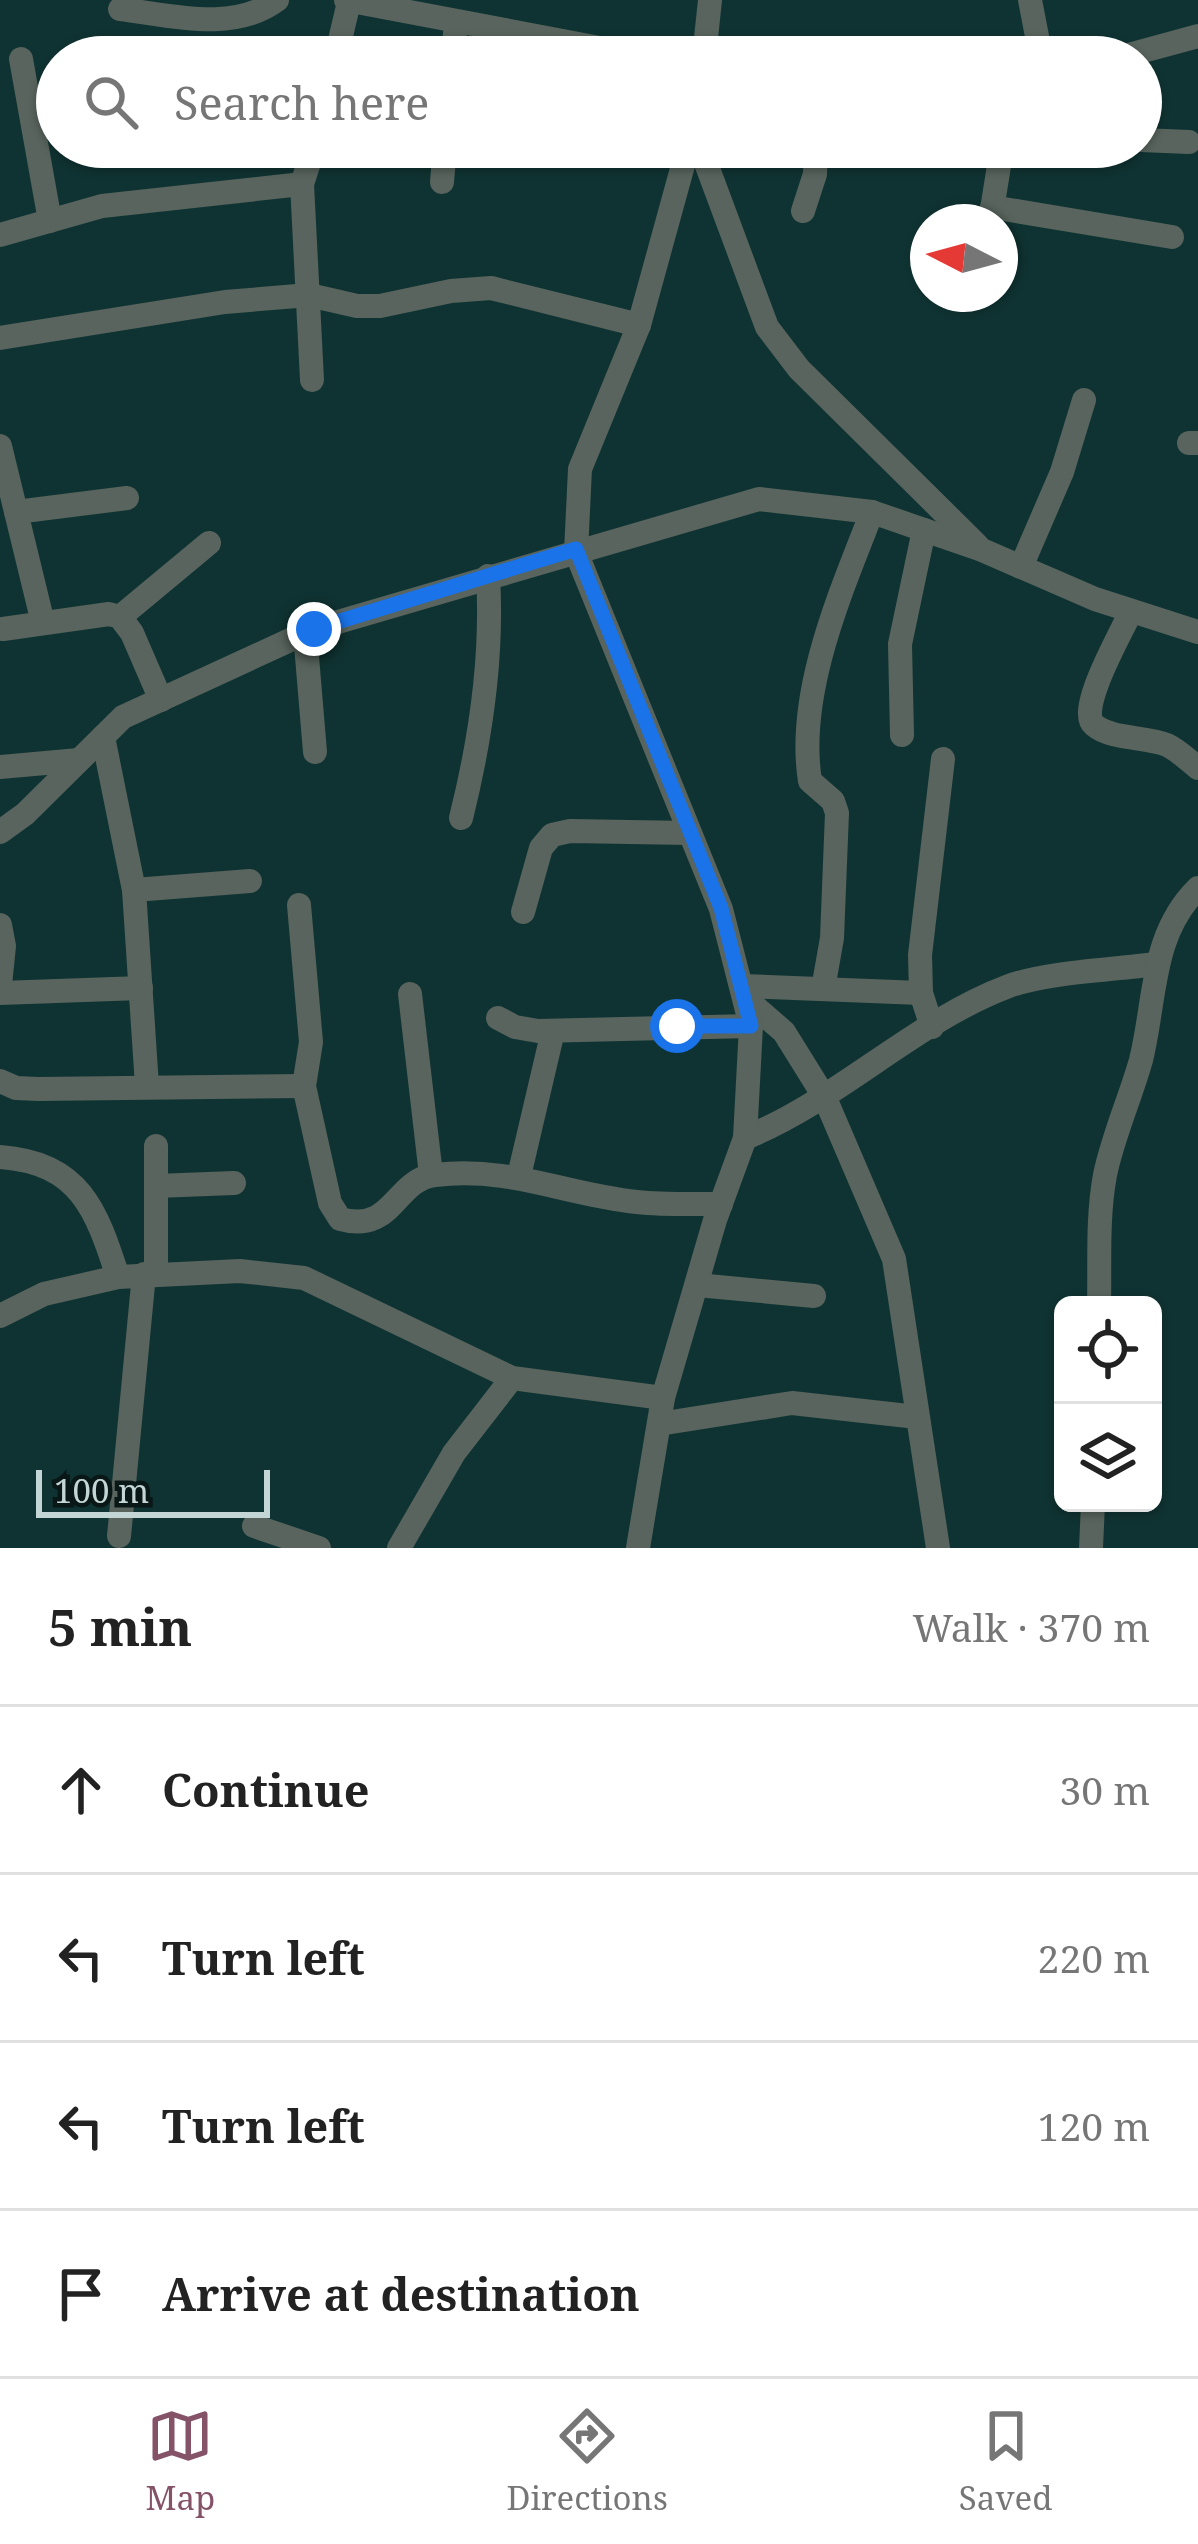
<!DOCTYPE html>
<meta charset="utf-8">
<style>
:root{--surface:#fff;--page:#f2f2f2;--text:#222;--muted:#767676;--line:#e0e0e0;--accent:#855368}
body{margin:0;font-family:"Noto Serif",serif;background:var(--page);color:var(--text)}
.controls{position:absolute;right:36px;bottom:36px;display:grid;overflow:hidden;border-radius:18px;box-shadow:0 3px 9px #0004}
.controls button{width:108px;height:108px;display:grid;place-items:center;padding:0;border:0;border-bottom:3px solid var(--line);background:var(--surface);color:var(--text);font:60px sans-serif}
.compass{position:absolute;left:910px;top:204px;width:108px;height:108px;border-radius:50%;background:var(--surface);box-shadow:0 3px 9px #0004;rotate:276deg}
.scale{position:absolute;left:36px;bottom:30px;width:234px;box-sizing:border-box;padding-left:12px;border:6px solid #c3d6d5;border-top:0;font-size:33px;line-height:42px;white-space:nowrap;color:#c3d6d5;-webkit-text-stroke:9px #091817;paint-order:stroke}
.stop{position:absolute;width:36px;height:36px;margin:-27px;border:9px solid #1a73e8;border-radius:50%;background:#fff}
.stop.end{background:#1a73e8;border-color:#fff;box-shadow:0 3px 12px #0008}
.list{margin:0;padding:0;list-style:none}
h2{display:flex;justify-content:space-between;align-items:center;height:156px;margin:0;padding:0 48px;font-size:51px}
h2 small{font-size:39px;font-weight:400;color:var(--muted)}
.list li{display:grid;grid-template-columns:78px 1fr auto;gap:36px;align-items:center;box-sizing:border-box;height:168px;padding:0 48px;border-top:3px solid var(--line)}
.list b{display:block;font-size:45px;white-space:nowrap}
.list em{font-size:39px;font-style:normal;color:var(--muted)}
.icon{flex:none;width:66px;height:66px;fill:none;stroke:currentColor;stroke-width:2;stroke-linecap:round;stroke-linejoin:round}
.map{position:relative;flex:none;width:1198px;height:1548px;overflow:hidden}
.search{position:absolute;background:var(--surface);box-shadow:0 3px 9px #0004;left:36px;right:36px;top:36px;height:132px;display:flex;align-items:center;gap:30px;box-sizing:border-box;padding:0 42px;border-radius:66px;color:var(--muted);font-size:45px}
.sheet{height:828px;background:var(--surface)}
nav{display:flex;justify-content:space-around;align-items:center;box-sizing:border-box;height:168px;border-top:3px solid var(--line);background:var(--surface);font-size:33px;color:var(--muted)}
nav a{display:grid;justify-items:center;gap:6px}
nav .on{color:var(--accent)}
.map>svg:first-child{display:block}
</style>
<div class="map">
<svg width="1198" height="1548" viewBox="0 0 1198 1548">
<rect width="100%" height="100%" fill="#0f3332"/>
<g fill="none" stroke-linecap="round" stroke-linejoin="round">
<g stroke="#58645d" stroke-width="24">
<path d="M346,0L647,57"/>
<path d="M1030,0L1041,57"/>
<path d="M120,9C170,15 233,33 277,0"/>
<path d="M336,57L349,2"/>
<path d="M453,57L456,22"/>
<path d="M704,57L710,0"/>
<path d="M1121,57L1198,36"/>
<path d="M21,59L50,221"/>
<path d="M1141,140L1189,142"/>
<path d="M700,147L767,327L799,369L977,545"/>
<path d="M442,182L445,147"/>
<path d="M992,207L1172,237"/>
<path d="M803,211L815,174L816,147"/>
<path d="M990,222L1002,147"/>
<path d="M0,235L102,206L302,184"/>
<path d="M0,338L225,302L309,295L357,306H380L451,291L491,288L639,325"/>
<path d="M312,380L302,184L314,147"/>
<path d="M1189,443H1198"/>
<path d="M0,446L43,623"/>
<path d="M16,512L127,498"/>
<path d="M1021,567L1062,472L1084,400"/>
<path d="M1131,611C1123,630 1076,710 1094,725C1112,740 1146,736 1167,745C1178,750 1189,761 1198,768"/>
<path d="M120,617L209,543"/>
<path d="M3,629L109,614L120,617L132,633L161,700"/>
<path d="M305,633L315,752"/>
<path d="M902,735L900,644L924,530"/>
<path d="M103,737L134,890L147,1086"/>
<path d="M0,767L79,760"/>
<path d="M461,818C481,738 493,658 488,576"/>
<path d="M0,832L25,814L123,717L314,629L759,499L872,512L982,550L1095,599L1198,632"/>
<path d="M134,890L250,881"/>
<path d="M299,905L311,1042L304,1086L330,1203L340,1219C394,1234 394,1180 435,1175C511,1166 566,1195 637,1202C664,1205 693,1204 721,1204"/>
<path d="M523,912L541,848L552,835L570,831L689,833"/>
<path d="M0,925L4,946L0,985"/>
<path d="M743,986L921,993"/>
<path d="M823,989L832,938L837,813L833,801L810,781C796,693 841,592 872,512"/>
<path d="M0,993L141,988"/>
<path d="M410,994L431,1175"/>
<path d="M746,999L784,1032L825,1098L894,1259L938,1548"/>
<path d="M498,1018L515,1027L538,1031L751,1026"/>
<path d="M932,1027L921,993L920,955L943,759"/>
<path d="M0,1081L16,1088L38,1089L304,1086"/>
<path d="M745,1138C839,1100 915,1021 1009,986C1047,972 1113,970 1155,964"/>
<path d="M156,1146V1272"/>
<path d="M0,1157C80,1163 96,1209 118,1277"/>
<path d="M519,1176L553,1031"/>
<path d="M156,1186L234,1183"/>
<path d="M697,1285L814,1296"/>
<path d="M1099,1305C1100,1262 1097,1218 1105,1175C1113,1136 1130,1099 1141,1060C1156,1000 1150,935 1198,888"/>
<path d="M0,1316L44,1294L118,1277L240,1271L304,1278L512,1378L663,1398"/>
<path d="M659,1424L792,1403L917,1417"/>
<path d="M254,1526L319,1548"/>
<path d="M119,1536L144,1274"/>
<path d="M399,1548L454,1453L512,1378"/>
<path d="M638,1548L663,1398L715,1220L745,1138L751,1026L721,909L576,552L580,469L639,325L688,147"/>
<path d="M1091,1548L1093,1503"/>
</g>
</g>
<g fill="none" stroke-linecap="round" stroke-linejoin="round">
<path stroke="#1a73e8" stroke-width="15" d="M314,629L576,549L721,908L751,1026H677"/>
</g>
</svg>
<div class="controls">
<button><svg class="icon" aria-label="locate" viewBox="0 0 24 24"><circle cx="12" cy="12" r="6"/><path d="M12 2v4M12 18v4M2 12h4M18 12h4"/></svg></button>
<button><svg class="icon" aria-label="layers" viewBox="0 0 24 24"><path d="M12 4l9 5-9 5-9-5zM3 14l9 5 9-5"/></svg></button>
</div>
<svg class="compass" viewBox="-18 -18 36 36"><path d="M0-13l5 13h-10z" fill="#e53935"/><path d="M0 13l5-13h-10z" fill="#767676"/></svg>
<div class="scale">100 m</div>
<div class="stop" style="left:677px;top:1026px"></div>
<div class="stop end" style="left:314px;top:629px"></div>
<div class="search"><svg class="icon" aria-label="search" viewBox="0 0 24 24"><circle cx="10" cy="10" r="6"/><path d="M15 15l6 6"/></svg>Search here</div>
</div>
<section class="sheet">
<h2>5 min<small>Walk · 370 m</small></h2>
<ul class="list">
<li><svg class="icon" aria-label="ahead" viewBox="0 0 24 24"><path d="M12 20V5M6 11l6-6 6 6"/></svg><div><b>Continue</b></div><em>30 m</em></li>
<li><svg class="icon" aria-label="left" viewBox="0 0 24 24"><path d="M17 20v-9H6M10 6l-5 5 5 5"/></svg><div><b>Turn left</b></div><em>220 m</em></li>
<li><svg class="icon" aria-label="left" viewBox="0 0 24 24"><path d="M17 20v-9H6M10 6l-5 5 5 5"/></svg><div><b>Turn left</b></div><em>120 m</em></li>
<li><svg class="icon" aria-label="arrive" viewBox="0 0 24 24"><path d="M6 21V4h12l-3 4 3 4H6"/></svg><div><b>Arrive at destination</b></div></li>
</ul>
</section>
<nav>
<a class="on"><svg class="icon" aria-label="map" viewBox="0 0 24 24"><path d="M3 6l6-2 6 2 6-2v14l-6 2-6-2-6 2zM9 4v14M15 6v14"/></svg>Map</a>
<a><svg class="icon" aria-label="directions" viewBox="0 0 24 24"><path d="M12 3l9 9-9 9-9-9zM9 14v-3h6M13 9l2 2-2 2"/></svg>Directions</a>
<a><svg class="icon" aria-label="saved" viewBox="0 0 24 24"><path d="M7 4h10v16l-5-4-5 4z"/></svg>Saved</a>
</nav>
